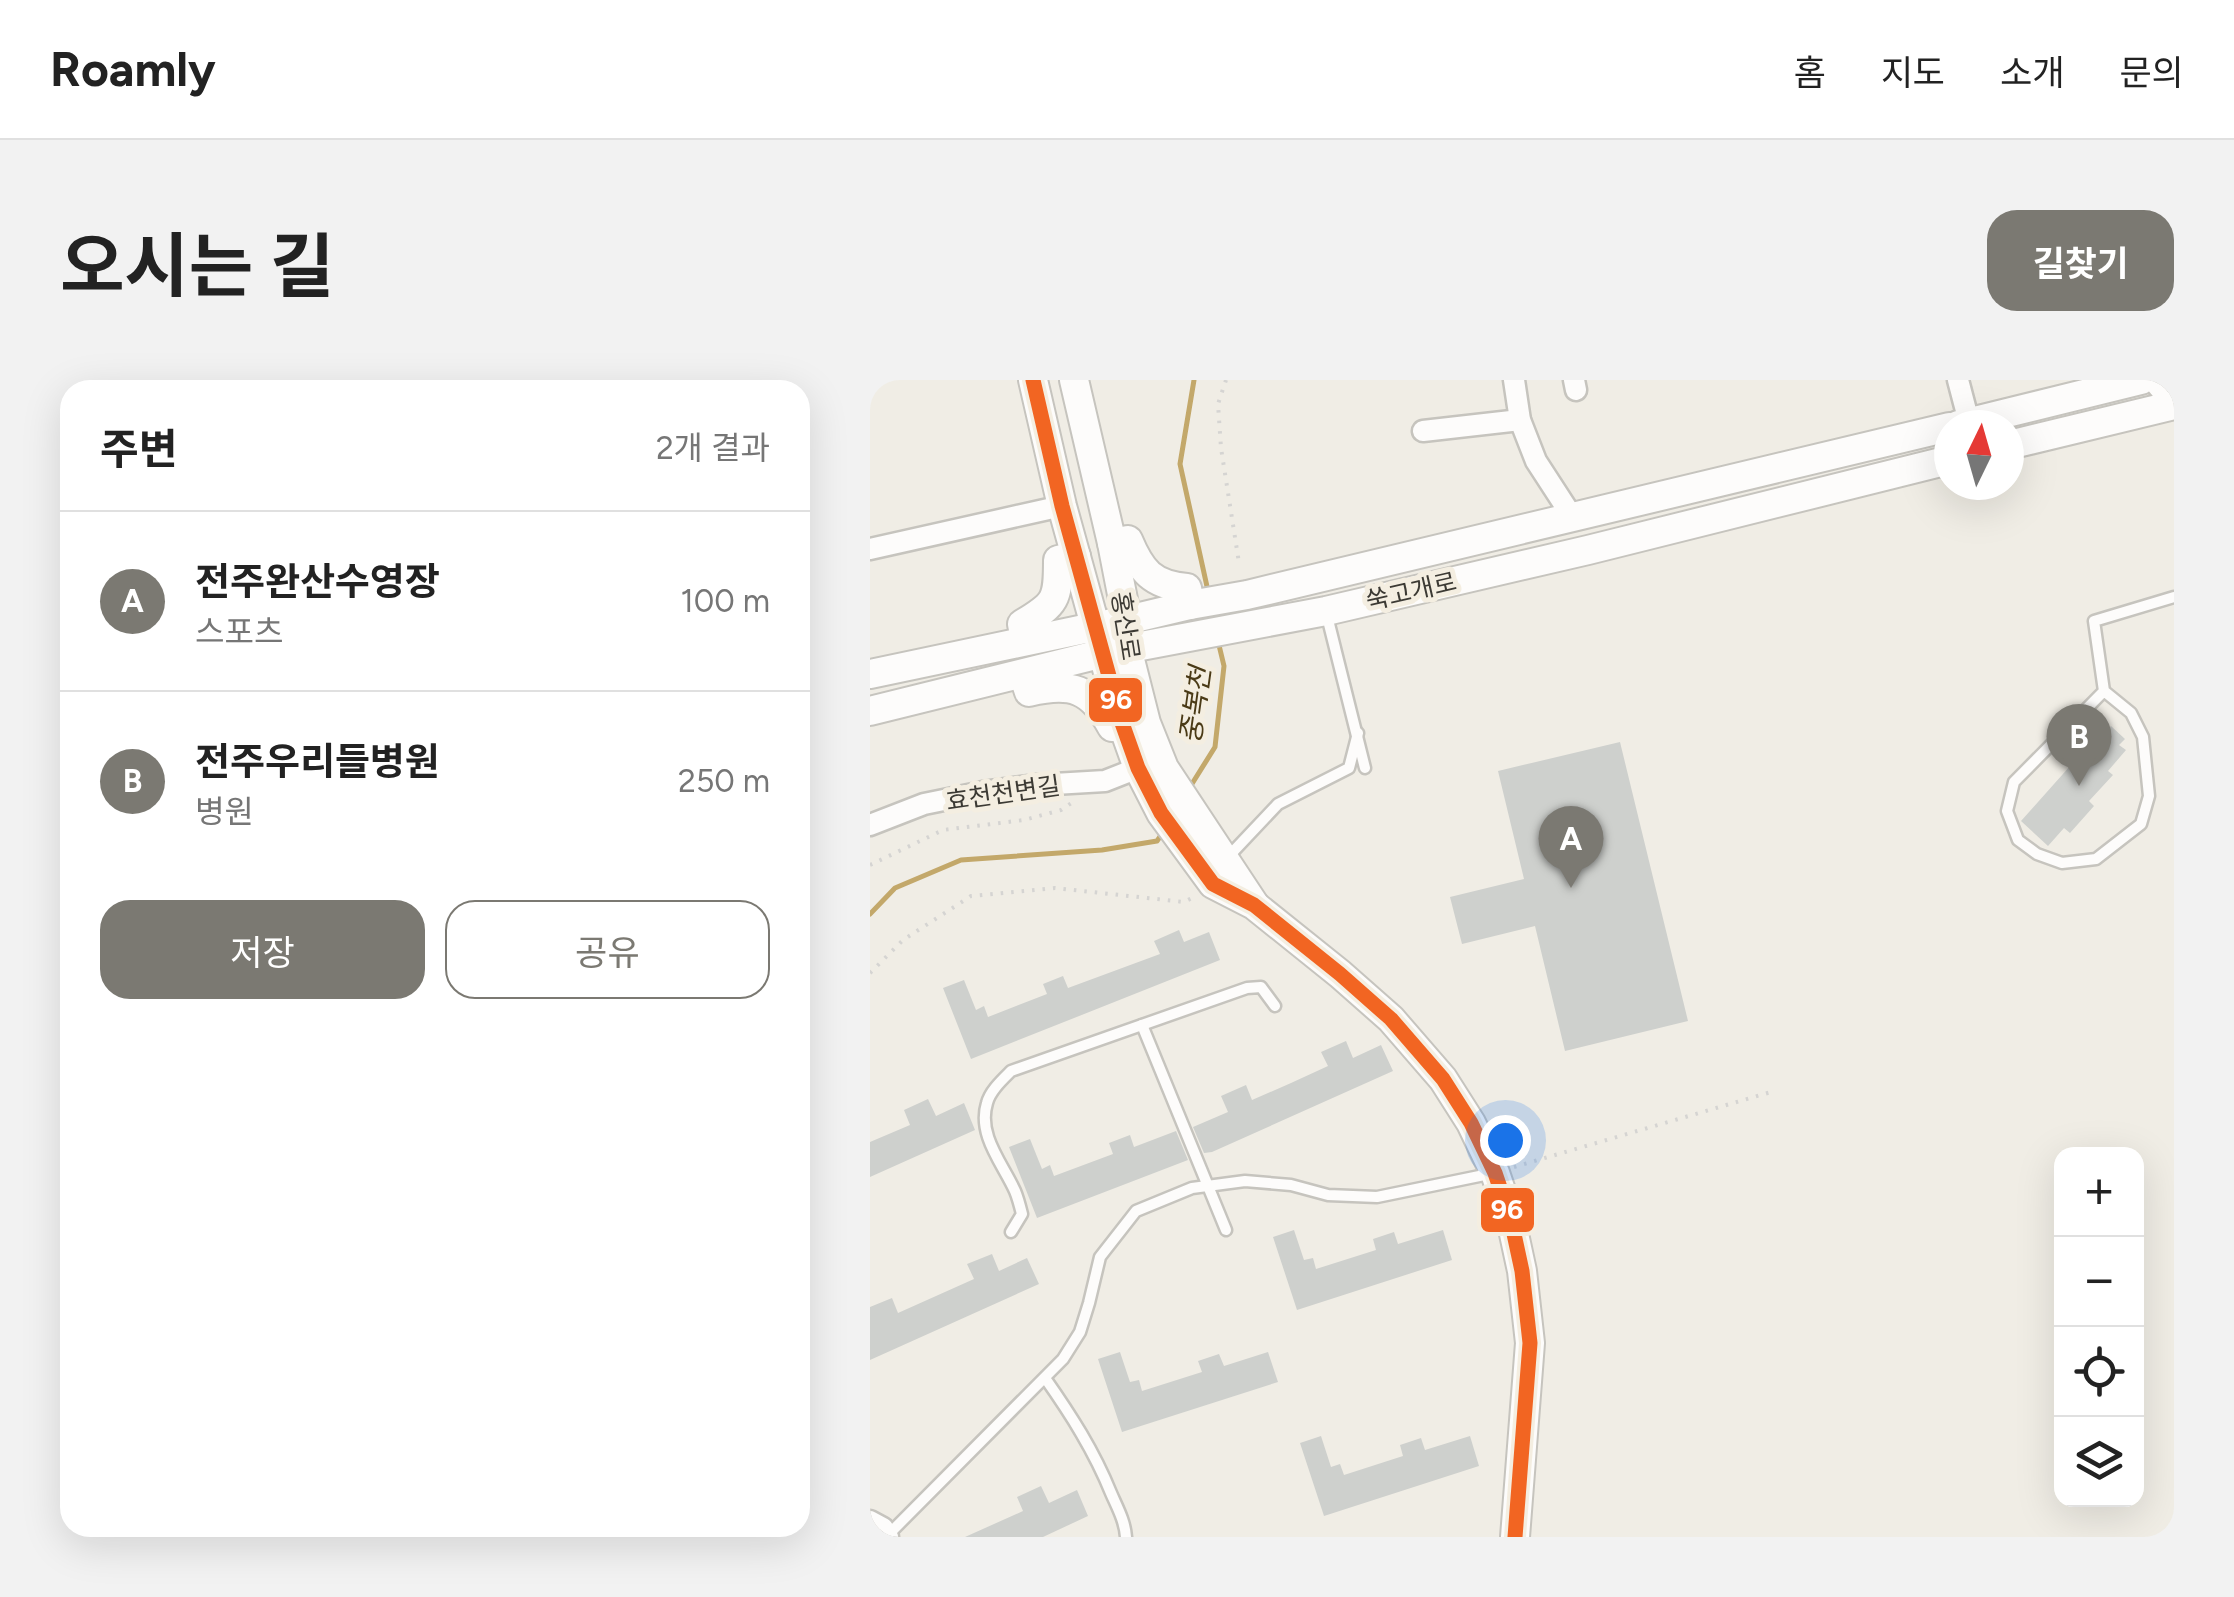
<!DOCTYPE html>
<html lang="ko">
<meta charset="utf-8">
<style>
:root{--surface:#fff;--page:#f2f2f2;--text:#222;--muted:#767676;--line:#e0e0e0;--accent:#7b7972}
body{margin:0;font-family:Figtree,"Noto Sans KR",sans-serif;background:var(--page);color:var(--text)}
.controls{position:absolute;right:30px;bottom:30px;display:grid;overflow:hidden;border-radius:20px;box-shadow:0 10px 40px #0002}
.controls button{width:90px;height:90px;display:grid;place-items:center;padding:0;border:0;border-bottom:2px solid var(--line);background:var(--surface);color:var(--text);font:50px sans-serif}
.compass{position:absolute;left:1064px;top:30px;width:90px;height:90px;border-radius:50%;background:var(--surface);box-shadow:0 10px 40px #0002;rotate:5deg}
.you{position:absolute;left:635px;top:760px;width:35px;height:35px;margin:-25px;border:8px solid #fff;border-radius:50%;background:#1a73e8;box-shadow:0 0 0 15px #1a73e833}
.badge{display:grid;place-items:center;width:65px;height:65px;border-radius:50%;background:var(--accent);color:#fff;font-size:32px;font-weight:700}
.pin{position:absolute;translate:-50% -82px;filter:drop-shadow(0 2px 5px #0008)}
.pin::after{content:'';position:absolute;top:52px;width:35px;height:30px;background:inherit;clip-path:polygon(0 0,100% 0,50% 100%)}
.list{margin:0;padding:0;list-style:none}
h2{display:flex;justify-content:space-between;align-items:center;height:130px;margin:0;padding:0 40px;font-size:42px}
h2 small{font-size:32px;font-weight:400;color:var(--muted)}
.list li{display:grid;grid-template-columns:65px 1fr auto;gap:30px;align-items:center;box-sizing:border-box;height:180px;padding:0 40px;border-top:2px solid var(--line)}
.list b{display:block;font-size:38px;white-space:nowrap}
.list p{margin:0;font-size:32px;white-space:nowrap;color:var(--muted)}
.list em{font-size:32px;font-style:normal;color:var(--muted)}
.actions{display:flex;gap:20px;padding:30px 40px}
.actions a{flex:1;padding:22px 0;border:2px solid var(--accent);border-radius:30px;text-align:center;font-size:35px;color:var(--accent)}
.actions .main{background:var(--accent);color:#fff}
.icon{flex:none;width:55px;height:55px;fill:none;stroke:currentColor;stroke-width:2;stroke-linecap:round;stroke-linejoin:round}
.map{position:relative;flex:none;width:1304px;height:1157px;overflow:hidden;border-radius:30px}
header{display:flex;align-items:center;gap:60px;box-sizing:border-box;height:140px;padding:0 50px;background:var(--surface);border-bottom:2px solid var(--line)}
header strong{font-size:48px}
nav{display:flex;gap:55px;margin-inline-start:auto;font-size:35px}
.intro{display:flex;align-items:center;justify-content:space-between;box-sizing:border-box;height:240px;padding:0 60px}
h1{margin:0;font-size:70px}
.button{padding:25px 45px;border-radius:30px;background:var(--accent);color:#fff;font-size:35px;font-weight:700}
main{display:flex;gap:60px;padding:0 60px}
aside{flex:1;background:var(--surface);border-radius:30px;box-shadow:0 10px 40px #0002}
.map>svg:first-child{display:block}
</style>
<header>
<strong>Roamly</strong>
<nav><a>홈</a><a>지도</a><a>소개</a><a>문의</a></nav>
</header>
<div class="intro"><h1>오시는 길</h1><a class="button">길찾기</a></div>
<main>
<aside>
<h2>주변<small>2개 결과</small></h2>
<ul class="list">
<li><span class="badge">A</span><div><b>전주완산수영장</b><p>스포츠</p></div><em>100 m</em></li>
<li><span class="badge">B</span><div><b>전주우리들병원</b><p>병원</p></div><em>250 m</em></li>
</ul>
<div class="actions"><a class="main">저장</a><a>공유</a></div>
</aside>
<div class="map">
<svg width="1304" height="1157" viewBox="0 0 1304 1157">
<rect width="100%" height="100%" fill="#f0ede5"/>
<g fill="none" stroke-linecap="round" stroke-linejoin="round">
<g stroke="#c3a86a" stroke-width="5">
<path d="M324,0L310,84L338,211"/>
<path d="M320,407L345,367L354,286L348,261"/>
<path d="M0,534L25,508L91,480L232,470L287,461L294,451"/>
</g>
</g>
<g fill="#ced0cd">
<path d="M1241,346L1255,359L1249,365L1256,370L1238,391L1243,395L1219,421L1224,426L1200,453L1194,448L1178,466L1151,441L1233,349L1235,352Z"/>
<path d="M750,362L818,641L695,671L665,546L592,564L580,517L654,499L628,391Z"/>
<path d="M309,550L314,562L339,552L350,580L101,679L73,608L94,600L106,630L114,626L118,637L177,614L173,604L193,596L198,608L290,574L284,561Z"/>
<path d="M476,661L483,678L511,665L523,691L342,772L334,773L323,747L358,732L351,716L376,705L382,720L421,703L458,686L451,672Z"/>
<path d="M58,719L66,736L94,723L105,750L0,797V762L40,745L34,730Z"/>
<path d="M306,751L318,780L167,838L139,767L160,759L172,789L180,785L184,796L243,774L239,763L260,755L264,767Z"/>
<path d="M424,850L434,880L443,878L446,889L506,870L503,859L524,852L528,864L573,850L582,880L427,930L403,857Z"/>
<path d="M122,874L129,891L157,878L169,904L0,980V927L22,918L28,933L104,899L97,884Z"/>
<path d="M250,972L260,1002L269,1000L272,1011L332,992L328,981L349,974L354,986L398,972L408,1002L252,1052L228,979Z"/>
<path d="M451,1056L461,1087L470,1084L474,1095L533,1076L530,1065L551,1058L555,1070L600,1056L609,1086L454,1136L430,1063Z"/>
<path d="M171,1106L179,1123L207,1110L218,1136L173,1157H95L153,1131L147,1117Z"/>
</g>
<g fill="none" stroke-linecap="round" stroke-linejoin="round">
<defs>
<g id="service">
<path d="M456,232L495,388"/>
<path d="M1234,311L1144,402L1137,431L1148,460L1167,474L1192,483L1226,479L1271,444L1279,416L1273,357L1261,333L1234,311L1224,241L1304,217"/>
<path d="M358,477L408,424L479,388L488,353"/>
<path d="M272,645L356,850"/>
<path d="M141,852L152,834C150,826 148,818 145,811C133,784 107,755 117,723C120,711 132,700 141,691L377,608L391,607L405,626"/>
<path d="M175,998C201,1035 224,1071 241,1113C247,1127 255,1141 256,1157"/>
<path d="M18,1155L193,979L210,952L219,923L230,877L266,831L322,808L375,801L421,805L458,815L507,817L624,793"/>
</g>
<g id="minor">
<path d="M644,0L650,40L666,81L703,138"/>
<path d="M704,0L706,10"/>
<path d="M1088,0L1099,42"/>
<path d="M553,51L650,40"/>
<path d="M0,169L192,126"/>
<path d="M0,445L54,424L113,412L167,405L235,401L268,388"/>
<path d="M0,1141L13,1148L18,1157"/>
</g>
<g id="tertiary">
<path d="M163,0L192,126L252,343L268,388L291,433L343,504L384,525L470,594L521,639L573,699L601,743L625,793L641,840L652,891L660,963L645,1157"/>
<path d="M204,0L242,163L257,240V268L276,343L294,388L384,524"/>
<path d="M1088,45L1271,0"/>
<path d="M1139,65L1304,25"/>
<path d="M242,163L258,160C271,191 282,205 317,208L320,225"/>
<path d="M155,260L152,244C186,224 188,220 188,180L206,176"/>
<path d="M0,294L257,240L320,225L377,215L1079,47"/>
<path d="M153,294L159,312C201,302 221,308 242,347L249,345"/>
<path d="M0,331L234,273L456,231L718,170L1079,80"/>
</g>
<path id="secondary" d="M1289,0L1304,18"/>
</defs>
<use href="#service" stroke="#c6c4be" stroke-width="15"/>
<use href="#minor" stroke="#c6c4be" stroke-width="25"/>
<use href="#tertiary" stroke="#c6c4be" stroke-width="32"/>
<use href="#secondary" stroke="#c6c4be" stroke-width="35"/>
<g stroke="#d5d4d2" stroke-width="4" stroke-dasharray="2.5 8" stroke-linecap="butt">
<path d="M356,0L348,24L351,68L369,183"/>
<path d="M0,485L73,450L154,440L191,430L203,422"/>
<path d="M0,593L33,560L101,516L185,508L314,522L326,516"/>
<path d="M644,787L901,712"/>
</g>
<use href="#service" stroke="#fdfcfb" stroke-width="10"/>
<use href="#minor" stroke="#fdfcfb" stroke-width="20"/>
<use href="#tertiary" stroke="#fdfcfb" stroke-width="28"/>
<use href="#secondary" stroke="#fdfcfb" stroke-width="30"/>
<defs>
<path id="bus-1" d="M163,0L192,126L252,343L268,388L291,433L343,504L384,525L470,594L521,639L573,699L601,743L625,793L641,840L652,891L660,963L645,1157"/>
</defs>
<use href="#bus-1" stroke="#f4eee1" stroke-width="22"/>
<use href="#bus-1" stroke="#f26522" stroke-width="15"/>
</g>
<g text-anchor="middle" dominant-baseline="central" stroke-width="10" stroke-linejoin="round" paint-order="stroke">
<g font-size="25" fill="#3c3a34" stroke="#f4eee1">
<text transform="translate(541 211) rotate(-13)">쑥고개로</text>
<text transform="translate(256 246) rotate(81)">홍산로</text>
<text transform="translate(133 413) rotate(-8)">효천천변길</text>
</g>
<g font-size="28" font-style="italic" fill="#4a3a16" stroke="#f4eee1">
<text transform="translate(325 325) rotate(-82)">중복천</text>
</g>
</g>
<g stroke="#f4eee1" stroke-width="4">
<rect x="217" y="296" width="57" height="48" rx="10" fill="#f26522"/>
<rect x="609" y="806" width="57" height="48" rx="10" fill="#f26522"/>
</g>
<g font-size="28" text-anchor="middle" font-weight="bold" fill="#fff">
<text x="246" y="329">96</text>
<text x="637" y="839">96</text>
</g>
</svg>
<div class="controls">
<button>+</button>
<button>−</button>
<button><svg class="icon" aria-label="locate" viewBox="0 0 24 24"><circle cx="12" cy="12" r="6"/><path d="M12 2v4M12 18v4M2 12h4M18 12h4"/></svg></button>
<button><svg class="icon" aria-label="layers" viewBox="0 0 24 24"><path d="M12 4l9 5-9 5-9-5zM3 14l9 5 9-5"/></svg></button>
</div>
<svg class="compass" viewBox="-18 -18 36 36"><path d="M0-13l5 13h-10z" fill="#e53935"/><path d="M0 13l5-13h-10z" fill="#767676"/></svg>
<div class="you"></div>
<div class="pin badge" style="left:701px;top:508px">A</div>
<div class="pin badge" style="left:1209px;top:406px">B</div>
</div>
</main>
